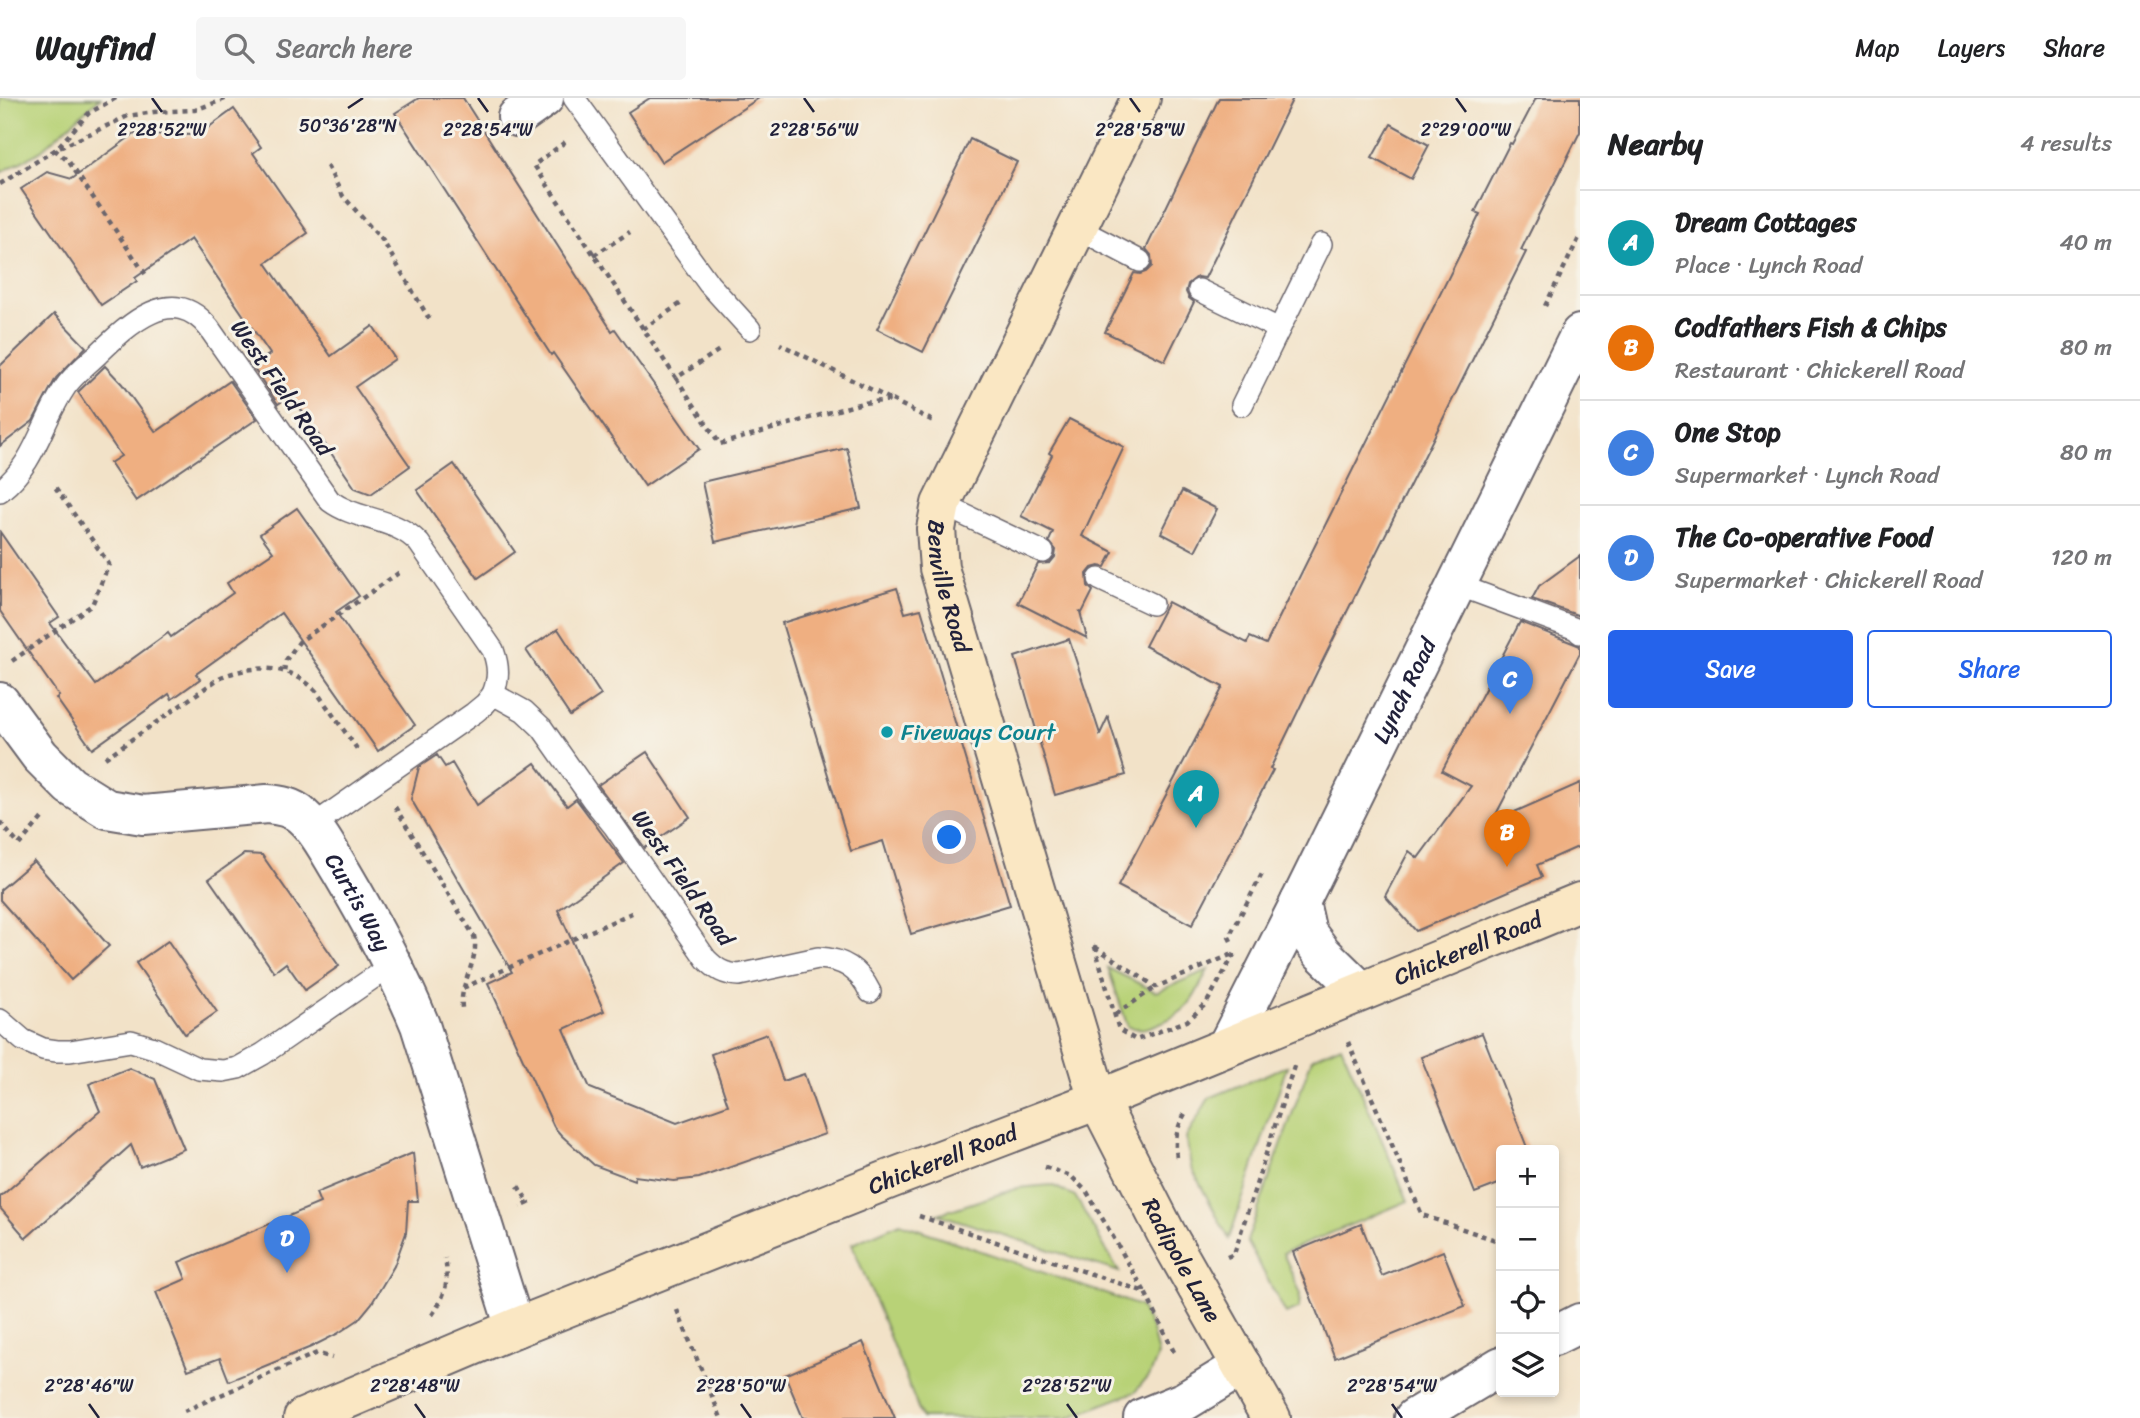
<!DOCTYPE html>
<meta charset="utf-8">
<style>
:root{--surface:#fff;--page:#f6f6f6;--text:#202124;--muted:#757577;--line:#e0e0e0;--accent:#2563eb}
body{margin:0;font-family:Sriracha,sans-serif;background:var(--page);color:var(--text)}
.controls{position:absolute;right:21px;bottom:21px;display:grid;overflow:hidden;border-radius:7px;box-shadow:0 4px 10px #0003}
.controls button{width:63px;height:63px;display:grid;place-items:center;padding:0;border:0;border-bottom:2px solid var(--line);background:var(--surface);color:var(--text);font:35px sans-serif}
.you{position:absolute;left:950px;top:740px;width:24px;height:24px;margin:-18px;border:5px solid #fff;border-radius:50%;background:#1a73e8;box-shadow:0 0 0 10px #1a73e833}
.badge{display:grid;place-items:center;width:46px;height:46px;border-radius:50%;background:var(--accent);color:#fff;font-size:23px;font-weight:700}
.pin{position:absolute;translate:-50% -58px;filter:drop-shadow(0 2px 4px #0008)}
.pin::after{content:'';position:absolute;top:37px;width:24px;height:21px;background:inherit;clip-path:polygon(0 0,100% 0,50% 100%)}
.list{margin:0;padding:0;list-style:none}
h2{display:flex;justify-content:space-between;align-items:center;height:91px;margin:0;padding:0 28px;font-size:30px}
h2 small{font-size:23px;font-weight:400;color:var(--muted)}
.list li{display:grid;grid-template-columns:46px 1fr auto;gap:21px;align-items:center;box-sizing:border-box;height:105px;padding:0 28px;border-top:2px solid var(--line)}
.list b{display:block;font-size:26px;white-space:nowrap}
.list p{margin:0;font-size:23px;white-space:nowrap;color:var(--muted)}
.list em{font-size:23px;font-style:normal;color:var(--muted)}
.actions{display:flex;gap:14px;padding:21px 28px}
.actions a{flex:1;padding:16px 0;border:2px solid var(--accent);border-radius:7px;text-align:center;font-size:24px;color:var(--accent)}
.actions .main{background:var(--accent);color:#fff}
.icon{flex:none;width:38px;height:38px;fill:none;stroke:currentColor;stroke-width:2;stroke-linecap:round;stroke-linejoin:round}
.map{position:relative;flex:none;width:1580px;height:1320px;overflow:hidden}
header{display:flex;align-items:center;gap:42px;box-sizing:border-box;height:98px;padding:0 35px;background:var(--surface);border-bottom:2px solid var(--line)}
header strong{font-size:33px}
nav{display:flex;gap:38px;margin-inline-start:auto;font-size:24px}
.search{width:490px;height:63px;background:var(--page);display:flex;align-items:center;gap:18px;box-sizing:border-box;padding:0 24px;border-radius:7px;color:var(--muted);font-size:26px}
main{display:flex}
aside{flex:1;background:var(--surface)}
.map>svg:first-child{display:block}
</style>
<header>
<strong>Wayfind</strong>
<div class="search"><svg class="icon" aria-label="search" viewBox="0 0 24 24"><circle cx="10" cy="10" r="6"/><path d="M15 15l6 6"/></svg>Search here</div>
<nav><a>Map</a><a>Layers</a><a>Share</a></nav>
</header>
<main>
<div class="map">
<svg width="1580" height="1320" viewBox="0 0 1580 1320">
<rect width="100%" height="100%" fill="#f7f3e8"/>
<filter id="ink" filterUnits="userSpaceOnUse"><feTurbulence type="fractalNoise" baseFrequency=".0143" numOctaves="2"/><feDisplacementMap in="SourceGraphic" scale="14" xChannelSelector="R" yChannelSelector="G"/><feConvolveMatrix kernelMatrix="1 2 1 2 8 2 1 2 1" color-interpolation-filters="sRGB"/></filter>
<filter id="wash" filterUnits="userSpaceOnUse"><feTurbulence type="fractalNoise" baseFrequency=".00686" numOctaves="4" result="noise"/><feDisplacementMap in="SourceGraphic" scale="28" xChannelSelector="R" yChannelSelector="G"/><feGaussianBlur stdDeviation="1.57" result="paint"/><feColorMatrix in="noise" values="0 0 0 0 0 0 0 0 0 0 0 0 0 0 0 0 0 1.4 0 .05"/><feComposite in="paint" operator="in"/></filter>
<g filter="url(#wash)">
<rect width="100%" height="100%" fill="#f2e2c8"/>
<g fill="#b8d277" stroke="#6d7a59" stroke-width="2">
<path d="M0,0H100L38,55L0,75Z"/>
<path d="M1108,870L1156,894L1208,872C1194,899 1191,913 1160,925C1146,931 1143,932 1128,929Z"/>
<path d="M1341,947L1408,1103L1283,1155L1300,1194L1299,1210L1286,1216L1247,1143L1312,960Z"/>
<path d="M1287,968L1229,1141L1191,1069L1186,1040L1209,1000Z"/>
<path d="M1051,1087L1075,1098L1119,1174L938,1116L1018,1090Z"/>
<path d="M900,1125L1140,1208L1152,1232L1158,1257L1151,1275L1135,1294L1068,1320H922L852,1146Z"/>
</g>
<g id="blocks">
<g fill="#efaf81">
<path d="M419,0H463L612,233L615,231L699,351L645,388L553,255L551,257L395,15Z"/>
<path d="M650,0H759L661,64L628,14Z"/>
<path d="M1219,0H1293L1205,180L1197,179L1188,186L1186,194L1189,200L1194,204L1165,263L1105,234L1134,175L1140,176L1146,174L1152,168L1151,157L1146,151Z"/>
<path d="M1536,0H1580V34L1521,152L1526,154L1318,572L1270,671L1273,672L1192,827L1118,788L1223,589L1145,548L1168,504L1247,545L1250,539L1266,546L1480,116L1475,114L1510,45L1512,46Z"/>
<path d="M234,11L261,49L253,55L308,135L266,165L331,258L373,228L395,261L355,289L410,368L371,396L355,390L291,297L278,306L252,268L270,256L191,141L135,180L137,183L101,207L21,91L47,74L72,81L134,36L198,37Z"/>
<path d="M1391,26L1429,47L1411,81L1372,60Z"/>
<path d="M970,41L1017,64L923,254L877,231Z"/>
<path d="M54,216L86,249L56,280L33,323L0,348V268Z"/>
<path d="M105,268L122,286L156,334L230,283L257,321L136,403L110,365L121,358L78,294Z"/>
<path d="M1069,321L1124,349L1082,438L1113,454L1105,469L1099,468L1092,470L1087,476L1088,488L1093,493L1082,515L1080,514L1087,540L1018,505L1038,466L1050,465L1055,459L1056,452L1049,443L1053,434L1021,418L1052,357L1049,355Z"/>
<path d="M847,350L861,410L715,444L702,384Z"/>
<path d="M454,366L515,454L478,480L417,392Z"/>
<path d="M1182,393L1217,411L1195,453L1161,435Z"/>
<path d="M297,410L359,498L336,514L415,627L378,653L281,515L196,576L200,581L172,601L169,596L92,651L56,600L59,598L0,513V434L59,519L50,525L96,587L168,535L171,539L233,495L227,485L273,454L260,436Z"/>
<path d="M1580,458V518L1532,501L1539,488Z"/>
<path d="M897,490L905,515L921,511L1010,807L911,836L883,743L851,753L782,525Z"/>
<path d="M1520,524L1580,548V555L1492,724L1580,685V748L1537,767L1542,779L1416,833L1385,798L1409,753L1418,760L1471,688L1442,673Z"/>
<path d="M558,531L601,597L570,618L526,552Z"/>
<path d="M1069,541L1100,636L1108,619L1126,677L1055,697L1015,559Z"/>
<path d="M647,654L690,719L645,750L598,687Z"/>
<path d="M437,657L445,669L452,665L477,707L535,665L567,708L576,701L624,765L558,812L604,913L564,931L590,990L677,1025L728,1007L711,956L767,936L783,983L804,976L825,1036L699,1080L674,1083L635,1078L634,1082L594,1067L561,1037L554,1029L488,885L512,874L411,701L419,669Z"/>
<path d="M244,756L262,757L339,868L305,892L286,865L274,874L209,781Z"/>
<path d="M34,763L109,848L71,882L0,802V792Z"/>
<path d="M168,843L217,914L185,936L136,865Z"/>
<path d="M1482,935L1528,1052H1501V1085L1475,1095L1421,959Z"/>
<path d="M129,970L155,981L184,1051L140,1069L131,1047L26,1140L0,1110V1099L100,1013L89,986Z"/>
<path d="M413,1055L418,1103H408L406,1135L394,1168L372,1205L358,1222L337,1236L311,1249L229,1283L220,1260L188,1272L156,1194L186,1181L179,1164L320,1105L316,1095Z"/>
<path d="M1361,1126L1382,1178L1443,1153L1465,1208L1335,1260L1293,1154Z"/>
<path d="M863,1244L895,1320H803L785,1277Z"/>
</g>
</g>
</g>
<g filter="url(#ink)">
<use href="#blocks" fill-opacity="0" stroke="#6b656c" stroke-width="2"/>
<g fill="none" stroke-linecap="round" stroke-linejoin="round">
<defs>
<g id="service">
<path d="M574,0L709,186L750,231"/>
<path d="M1077,130L1140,163"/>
<path d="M1199,192L1279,231"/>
<path d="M1242,307L1321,146"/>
<path d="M0,393C37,364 41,324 66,288C74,277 86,267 97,257C127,228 172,183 209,230L330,403C357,423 395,419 419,445L493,552C499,569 499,580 493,596L524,613L542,630L592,701L614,728L706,861C717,872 724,876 739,877L818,860C843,861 859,871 870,894"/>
<path d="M941,406L1043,454"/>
<path d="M1099,481L1152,506"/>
<path d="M1455,486L1576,531L1580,535"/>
<path d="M312,728L474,615L485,606L493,596"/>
<path d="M0,922L23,942L43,951L57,953H70L131,943L154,950L199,971L223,973L238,970L263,956L393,866"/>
</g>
<g id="minor">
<path d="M517,19L544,0"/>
<path id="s1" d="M0,604L40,658L70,688L107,711L143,717L267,706C280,707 292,709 302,718C319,733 330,756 342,775C371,824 398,874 420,927L515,1230"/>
<path d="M1300,804L1307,835L1322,855L1361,893"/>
<path id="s2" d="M1227,948L1300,804L1580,236"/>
<path d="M1554,1238L1580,1225"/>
<path d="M1143,1320L1185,1303L1242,1268"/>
<path d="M1414,1320L1501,1268"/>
</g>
<g id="secondary">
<path id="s3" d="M1141,0L941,406L936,431L939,470L1098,1002L1166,1135L1271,1320"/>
<path id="s4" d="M303,1320L515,1230L890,1081L1098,1002L1580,804"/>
</g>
</defs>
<use href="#service" stroke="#6b656c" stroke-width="24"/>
<use href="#minor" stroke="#6b656c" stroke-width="42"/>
<use href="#secondary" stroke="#6b656c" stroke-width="42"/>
<g stroke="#6b656c" stroke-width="4.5" stroke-dasharray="5 5" stroke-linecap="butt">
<path d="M116,0L89,15L55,52L69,64L148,180"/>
<path d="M565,44L534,67L676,280L721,251"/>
<path d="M327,68L343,98L383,143L431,224"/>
<path d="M0,86L55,52L128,18L154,14L195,12L225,1"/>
<path d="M594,157L630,134"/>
<path d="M1545,208L1580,138"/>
<path d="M643,231L683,204"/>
<path d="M676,280L720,346L862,305L892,302L780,246"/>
<path d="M892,302L935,324"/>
<path d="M12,563L92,507L109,466L53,386"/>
<path d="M284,573L286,562L299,544L400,474"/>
<path d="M105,660L221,579C255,566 290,566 316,593L360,655"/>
<path d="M395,709L474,838C480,863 459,884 462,910"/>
<path d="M0,724L19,747L43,719"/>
<path d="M1231,843L1229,839L1262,776"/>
<path d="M1095,849L1156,889L1235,855L1206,906L1187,923L1136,942L1119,932Z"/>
<path d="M463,890L634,814"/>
<path d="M1116,916L1156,889"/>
<path d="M1348,944L1422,1117L1501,1144"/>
<path d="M1177,1059C1174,1041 1177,1029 1186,1014"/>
<path d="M1045,1069L1071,1078L1087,1094L1145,1194"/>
<path d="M518,1088L529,1105L520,1109"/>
<path d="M919,1118L1145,1194L1176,1258"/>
<path d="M1227,1159L1234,1156L1294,968"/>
<path d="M677,1212L721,1320"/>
<path d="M432,1217C446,1197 449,1184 445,1160"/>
<path d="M184,1313L317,1255L332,1260"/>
</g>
<use href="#service" stroke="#fff" stroke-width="21"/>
<use href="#minor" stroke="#fff" stroke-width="38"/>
<use href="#secondary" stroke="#fae7c3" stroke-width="38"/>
</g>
</g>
<path fill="none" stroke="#22223b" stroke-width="2.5" d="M152,0L162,14M478,0L488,14M804,0L814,14M1130,0L1140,14M1456,0L1466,14M348,10L363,0M89,1306L99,1320M415,1306L425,1320M741,1306L751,1320M1067,1306L1077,1320M1392,1306L1402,1320"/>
<circle fill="#0f9aa8" stroke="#f7f3e8" stroke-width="2.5" cx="887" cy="634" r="7"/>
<g text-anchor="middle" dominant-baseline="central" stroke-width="6" stroke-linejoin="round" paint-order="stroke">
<g font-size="23" fill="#22223b" stroke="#f7f3e8">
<text transform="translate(282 290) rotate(55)">West Field Road</text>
<text stroke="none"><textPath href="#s3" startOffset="537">Benville Road</textPath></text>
<text stroke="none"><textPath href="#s2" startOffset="397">Lynch Road</textPath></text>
<text transform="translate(683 780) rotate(55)">West Field Road</text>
<text stroke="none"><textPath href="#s1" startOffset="455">Curtis Way</textPath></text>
<text stroke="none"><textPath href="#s4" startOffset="1256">Chickerell Road</textPath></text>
<text stroke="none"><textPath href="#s4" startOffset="690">Chickerell Road</textPath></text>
<text stroke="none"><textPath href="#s3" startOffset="1253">Radipole Lane</textPath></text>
</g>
<g font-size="23" fill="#0d838f" stroke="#f7f3e8" text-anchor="start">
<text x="901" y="634">Fiveways Court</text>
</g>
</g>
<g font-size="18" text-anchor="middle" fill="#22223b" stroke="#f7f3e8" stroke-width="6" stroke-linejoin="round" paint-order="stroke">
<text x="348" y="34">50°36'28"N</text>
<text x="162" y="38">2°28'52"W</text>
<text x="814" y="38">2°28'56"W</text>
<text x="1140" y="38">2°28'58"W</text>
<text x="1466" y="38">2°29'00"W</text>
<text x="488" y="38">2°28'54"W</text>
<text x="89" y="1294">2°28'46"W</text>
<text x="415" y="1294">2°28'48"W</text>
<text x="741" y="1294">2°28'50"W</text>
<text x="1067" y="1294">2°28'52"W</text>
<text x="1392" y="1294">2°28'54"W</text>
</g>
</svg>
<div class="controls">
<button>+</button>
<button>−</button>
<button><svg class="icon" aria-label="locate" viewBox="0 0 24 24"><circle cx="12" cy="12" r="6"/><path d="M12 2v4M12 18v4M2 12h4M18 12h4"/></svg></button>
<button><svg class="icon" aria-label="layers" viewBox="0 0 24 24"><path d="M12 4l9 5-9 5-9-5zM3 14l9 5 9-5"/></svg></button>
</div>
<div class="you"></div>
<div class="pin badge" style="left:1196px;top:730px;background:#0f9aa8">A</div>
<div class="pin badge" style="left:1507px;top:769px;background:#e8710a">B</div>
<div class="pin badge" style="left:1510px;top:616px;background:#3f7fe0">C</div>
<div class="pin badge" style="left:287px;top:1175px;background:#3f7fe0">D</div>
</div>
<aside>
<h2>Nearby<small>4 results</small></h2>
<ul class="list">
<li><span class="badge" style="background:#0f9aa8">A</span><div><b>Dream Cottages</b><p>Place · Lynch Road</p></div><em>40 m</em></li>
<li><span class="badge" style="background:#e8710a">B</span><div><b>Codfathers Fish &amp; Chips</b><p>Restaurant · Chickerell Road</p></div><em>80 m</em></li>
<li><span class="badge" style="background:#3f7fe0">C</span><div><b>One Stop</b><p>Supermarket · Lynch Road</p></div><em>80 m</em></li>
<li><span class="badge" style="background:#3f7fe0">D</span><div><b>The Co-operative Food</b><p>Supermarket · Chickerell Road</p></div><em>120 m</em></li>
</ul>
<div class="actions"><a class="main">Save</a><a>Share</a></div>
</aside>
</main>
